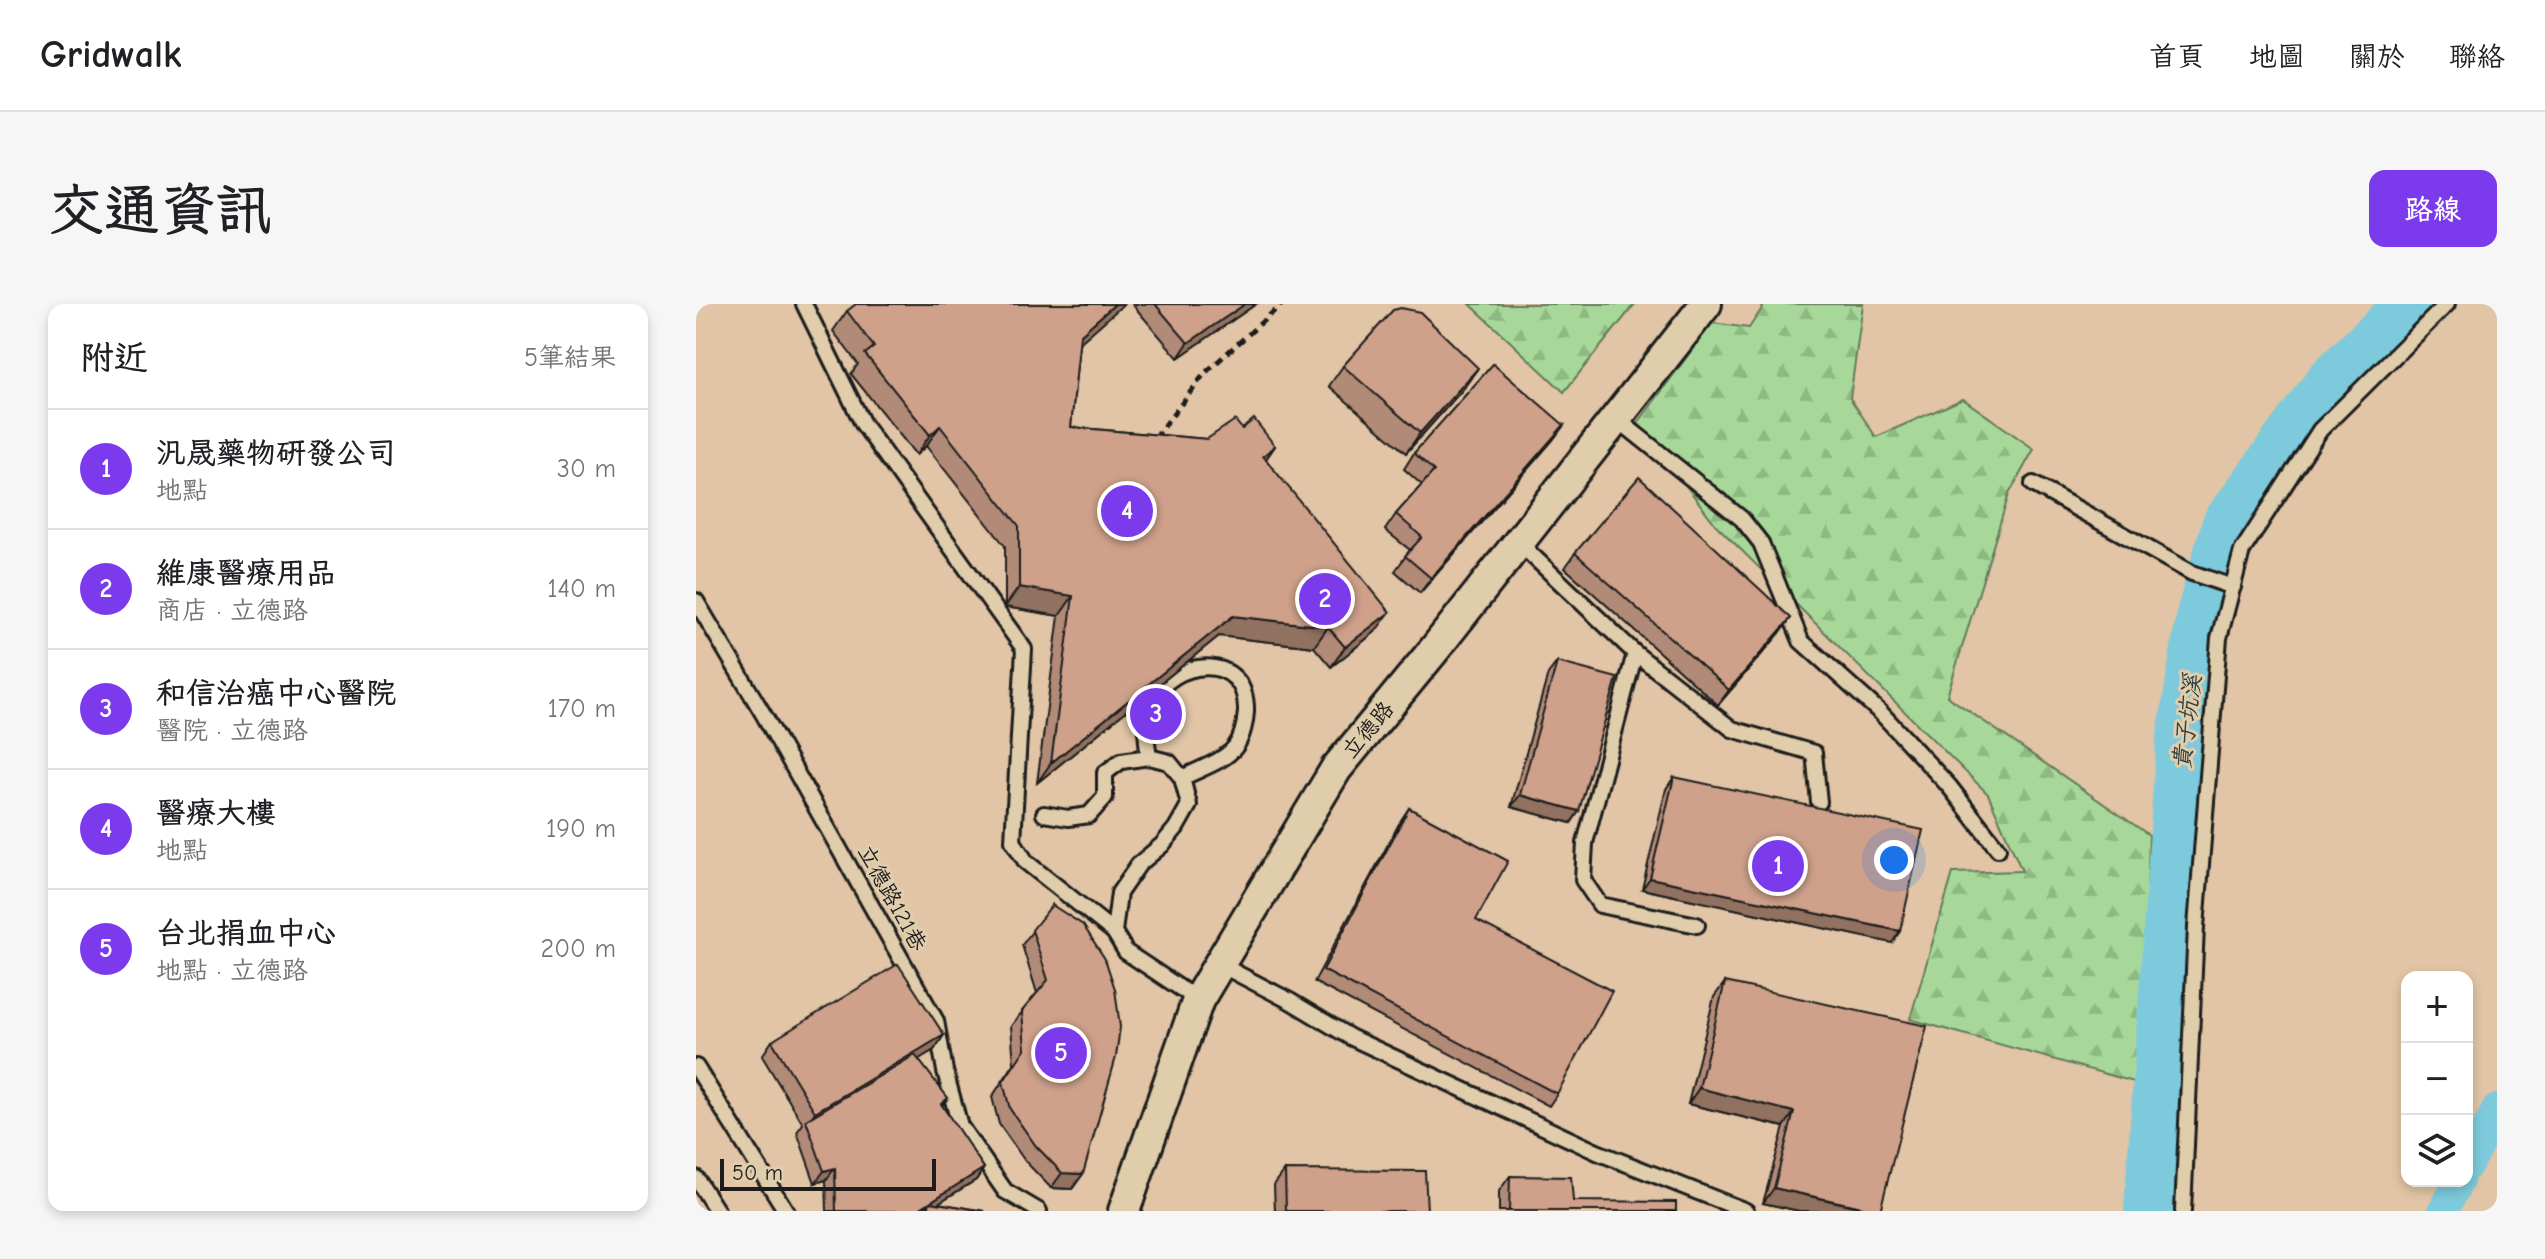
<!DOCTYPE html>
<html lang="zh-TW">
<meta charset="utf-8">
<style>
:root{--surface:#fff;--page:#f6f6f6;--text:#202124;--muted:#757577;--line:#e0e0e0;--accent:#7c3aed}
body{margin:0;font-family:"Comic Neue","LXGW WenKai TC",sans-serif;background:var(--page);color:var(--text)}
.controls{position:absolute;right:24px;bottom:24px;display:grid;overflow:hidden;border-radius:16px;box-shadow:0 4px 12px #0003}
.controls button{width:72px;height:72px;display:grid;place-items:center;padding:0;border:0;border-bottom:2px solid var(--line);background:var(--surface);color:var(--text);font:40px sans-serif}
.scale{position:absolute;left:24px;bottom:20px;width:216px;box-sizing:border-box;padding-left:8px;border:4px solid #1c1c1c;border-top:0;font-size:22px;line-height:28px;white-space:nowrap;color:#1c1c1c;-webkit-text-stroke:6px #dfcdab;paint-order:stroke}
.you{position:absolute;left:1198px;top:556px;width:28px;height:28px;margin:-20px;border:6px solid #fff;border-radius:50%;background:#1a73e8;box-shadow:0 0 0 12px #1a73e833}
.badge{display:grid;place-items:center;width:52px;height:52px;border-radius:50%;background:var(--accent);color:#fff;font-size:26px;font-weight:700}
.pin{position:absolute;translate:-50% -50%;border:4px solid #fff;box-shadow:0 2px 8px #0006}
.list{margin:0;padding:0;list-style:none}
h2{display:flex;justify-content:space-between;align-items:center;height:104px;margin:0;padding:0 32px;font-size:34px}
h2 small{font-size:26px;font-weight:400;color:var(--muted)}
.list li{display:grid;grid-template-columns:52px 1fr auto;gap:24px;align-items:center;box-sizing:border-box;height:120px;padding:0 32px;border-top:2px solid var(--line)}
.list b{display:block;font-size:30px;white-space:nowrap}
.list p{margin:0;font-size:26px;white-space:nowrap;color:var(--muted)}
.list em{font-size:26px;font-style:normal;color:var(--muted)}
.icon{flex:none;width:44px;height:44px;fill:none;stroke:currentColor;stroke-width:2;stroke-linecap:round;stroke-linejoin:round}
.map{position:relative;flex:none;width:1801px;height:907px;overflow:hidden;border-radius:16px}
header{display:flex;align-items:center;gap:48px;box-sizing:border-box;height:112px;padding:0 40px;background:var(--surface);border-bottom:2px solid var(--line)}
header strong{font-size:38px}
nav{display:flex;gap:44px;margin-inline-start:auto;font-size:28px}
.intro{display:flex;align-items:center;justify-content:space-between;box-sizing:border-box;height:192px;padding:0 48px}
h1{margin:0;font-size:56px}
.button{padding:20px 36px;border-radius:16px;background:var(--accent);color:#fff;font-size:28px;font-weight:700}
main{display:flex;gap:48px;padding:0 48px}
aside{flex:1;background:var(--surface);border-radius:16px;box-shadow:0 4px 12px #0003}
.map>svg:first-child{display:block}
</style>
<header>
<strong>Gridwalk</strong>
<nav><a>首頁</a><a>地圖</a><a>關於</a><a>聯絡</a></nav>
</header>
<div class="intro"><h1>交通資訊</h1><a class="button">路線</a></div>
<main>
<aside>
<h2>附近<small>5筆結果</small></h2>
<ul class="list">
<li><span class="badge">1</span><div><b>汎晟藥物研發公司</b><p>地點</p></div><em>30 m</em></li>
<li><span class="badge">2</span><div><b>維康醫療用品</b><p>商店 · 立德路</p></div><em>140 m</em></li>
<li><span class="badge">3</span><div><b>和信治癌中心醫院</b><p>醫院 · 立德路</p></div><em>170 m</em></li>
<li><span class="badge">4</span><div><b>醫療大樓</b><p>地點</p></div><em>190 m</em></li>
<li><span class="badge">5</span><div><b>台北捐血中心</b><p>地點 · 立德路</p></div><em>200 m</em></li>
</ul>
</aside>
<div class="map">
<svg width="1801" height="907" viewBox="0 0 1801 907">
<defs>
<pattern id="forest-firs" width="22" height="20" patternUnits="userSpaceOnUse" patternTransform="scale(2)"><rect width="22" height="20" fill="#a7d899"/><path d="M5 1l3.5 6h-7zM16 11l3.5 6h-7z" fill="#8fb983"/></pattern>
</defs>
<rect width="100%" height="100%" fill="#e1c5a6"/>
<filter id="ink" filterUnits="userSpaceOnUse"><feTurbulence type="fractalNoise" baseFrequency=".0125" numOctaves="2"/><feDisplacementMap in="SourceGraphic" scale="16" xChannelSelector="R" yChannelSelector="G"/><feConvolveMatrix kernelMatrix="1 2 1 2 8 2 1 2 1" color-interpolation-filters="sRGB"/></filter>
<g filter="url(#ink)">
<g fill="url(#forest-firs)" stroke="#627a5a" stroke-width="2">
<path d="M774,0H939L868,88Z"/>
<path d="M1069,0H1167L1154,94L1180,133L1267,95L1338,145L1313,190L1251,392L1453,531L1445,780L1214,715L1257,569L1326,567L1292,490L1020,221L942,119L1016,19L1053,24Z"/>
</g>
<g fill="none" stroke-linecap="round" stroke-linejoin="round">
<g stroke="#7dcadc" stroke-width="30">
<path d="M1771,862L1801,805"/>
<path d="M1747,907L1763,877"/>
</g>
<path stroke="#7dcadc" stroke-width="52" d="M1454,907L1486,439L1507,308L1532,220L1636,77L1716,0"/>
<defs>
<g id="lane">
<path d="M108,0L167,120L328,345L317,537L330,558L418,628"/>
<path d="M921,115L1046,215L1065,239L1105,337L1185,409L1253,482L1302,545"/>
<path d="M1337,180L1496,269L1537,283"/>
<path d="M822,238L939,349L1036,425L1118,449L1123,498"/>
<path d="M0,297L69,413L240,717L249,767L264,822L309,887L343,907"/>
<path d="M939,349L889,539L887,576L904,601L1001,621"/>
<path d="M453,453C450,435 448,416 456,398C475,354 552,346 550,408C549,420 547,433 539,443C528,458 502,465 486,474"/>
<path d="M348,510L372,514L393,511L409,493V469L425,457L453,453L473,458L486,474L493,501L480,524L466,541L443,560L423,589L418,628L430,648L502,696"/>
<path d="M523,660L594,697L654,733L901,848L1050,907"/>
<path d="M0,763L90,907"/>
<path d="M0,874L21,907"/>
<path d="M1487,907L1500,623L1523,334L1546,247L1624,126L1751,0"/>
</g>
<path id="street" d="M428,907L502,696L640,465L738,346L1010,0"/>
</defs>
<use href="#lane" stroke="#1c1c1c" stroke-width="20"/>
<use href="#street" stroke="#1c1c1c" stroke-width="36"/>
<path stroke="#1c1c1c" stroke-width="5" stroke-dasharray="8 6" stroke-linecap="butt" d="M459,134L509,69L586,0"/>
<use href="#lane" stroke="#dfcdab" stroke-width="14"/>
<use href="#street" stroke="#dfcdab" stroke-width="30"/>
</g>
<g fill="#b28a78" stroke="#1c1c1c" stroke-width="2">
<path d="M436,0H560L482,54Z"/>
<path d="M151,7L383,39L375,123L511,135L546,125L579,142L570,155L679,328L635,363L618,343L523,332L341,479L363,312L309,303V242L230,142L220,151L155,70L162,60L137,27Z"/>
<path d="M647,62L768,84L710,149L633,82Z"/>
<path d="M868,121L857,136L724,289L699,267L714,246L689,226L700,210L726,181L708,165L718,149Z"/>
<path d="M879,249L1084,329L1022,401L869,264Z"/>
<path d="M861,358L883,507L875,519L815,503L852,370Z"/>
<path d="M978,473L1204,627L1196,639L946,585L970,485Z"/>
<path d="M713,504L861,790L853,802L618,678L705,516Z"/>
<path d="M356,601L387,870L376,885L355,884L329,857L303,820L296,793L318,760L315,722L341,689L326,641Z"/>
<path d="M1029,678L1184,907H1103L1067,899L1088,823L992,800L1018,693Z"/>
<path d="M248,731L238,746L222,755L252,794L246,802L288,864L280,876L242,899L289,907H131L130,876L119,879L101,828L107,820L66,752L76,737Z"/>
<path d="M589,866L731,907H579L578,881Z"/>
<path d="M814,872L877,897L980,907H803V887Z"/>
</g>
<g fill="#917161" stroke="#1c1c1c" stroke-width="2">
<path d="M419,0H428L370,51L384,31Z"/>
<path d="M549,0H560L482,54L492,39Z"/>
<path d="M782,64L768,84L710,149L724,129Z"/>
<path d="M868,121L857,136L724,289L735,274Z"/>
<path d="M244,122L230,142L220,151L234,131Z"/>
<path d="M579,142L565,162L567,152Z"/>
<path d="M323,283L377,292L363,312L309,303Z"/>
<path d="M694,308L679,328L635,363L649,343Z"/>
<path d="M537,312L632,323L618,343L523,332L341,479L355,459Z"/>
<path d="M1095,314L1084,329L1022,401L1033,386Z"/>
<path d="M824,491L883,507L875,519L815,503Z"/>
<path d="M954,574L1204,627L1196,639L946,585Z"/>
<path d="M248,731L238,746L112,822L111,820L119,808Z"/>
<path d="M1003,784L1098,808L1088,823L992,800Z"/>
<path d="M139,864L130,876L119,879L128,867Z"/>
<path d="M288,864L280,876L232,905L234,898Z"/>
<path d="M366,869L387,870L376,885L355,884Z"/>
<path d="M1078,884L1180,907H1103L1067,899Z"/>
<path d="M234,898L227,907H220Z"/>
</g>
<g fill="#cfa18b" stroke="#1c1c1c" stroke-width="2">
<path d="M160,0H419L384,31L375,123L511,135L539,116L546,125L558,115L579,142L567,152L694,308L649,343L632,323L537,312L355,459L377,292L323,283V222L244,122L234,131L169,50L178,43L151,7Z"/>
<path d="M459,0H549L492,39Z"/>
<path d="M705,4L724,8L782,64L724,129L647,62L697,6Z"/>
<path d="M797,60L868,121L735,274L709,252L726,233L700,210L738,167L718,149Z"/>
<path d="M943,173L1095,314L1033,386L879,249Z"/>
<path d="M861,358L921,374L883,507L824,491Z"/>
<path d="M978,473L1227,526L1204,627L954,574Z"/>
<path d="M713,504L812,557L780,616L916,687L861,790L627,666Z"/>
<path d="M356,601L387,621L409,655L419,685L424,723L420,753L387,870L366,869L340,842L314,805L307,778L329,745L326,707L352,676L336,626Z"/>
<path d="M202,660L248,731L119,808L76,737Z"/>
<path d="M1029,678L1231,722L1184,907L1078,884L1098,808L1003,784Z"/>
<path d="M219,751L252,794L245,800L288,864L234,898L289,907H232L234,898L220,907H140L139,864L128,867L110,816Z"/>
<path d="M589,866L729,867L731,907H590Z"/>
<path d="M814,872L875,873L877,897L980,898V907H813Z"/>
</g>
</g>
<g text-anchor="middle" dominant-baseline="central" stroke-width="6" stroke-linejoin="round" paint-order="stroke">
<g font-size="22" fill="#1c1c1c" stroke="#dfcdab">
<text transform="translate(672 426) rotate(-50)">立德路</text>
<text transform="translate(196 594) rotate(61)">立德路121巷</text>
</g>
<g font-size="24" font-style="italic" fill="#2f3f42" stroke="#dfcdab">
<text transform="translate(1491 418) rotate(-83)">貴子坑溪</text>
</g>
</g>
</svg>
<div class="controls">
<button>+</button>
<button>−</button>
<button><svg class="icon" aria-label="layers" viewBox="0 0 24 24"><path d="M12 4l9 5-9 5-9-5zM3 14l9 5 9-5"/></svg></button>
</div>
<div class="scale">50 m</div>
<div class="you"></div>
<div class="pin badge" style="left:1082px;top:562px">1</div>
<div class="pin badge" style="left:629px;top:295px">2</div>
<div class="pin badge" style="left:460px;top:410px">3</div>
<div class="pin badge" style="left:431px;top:207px">4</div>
<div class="pin badge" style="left:365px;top:749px">5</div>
</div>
</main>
